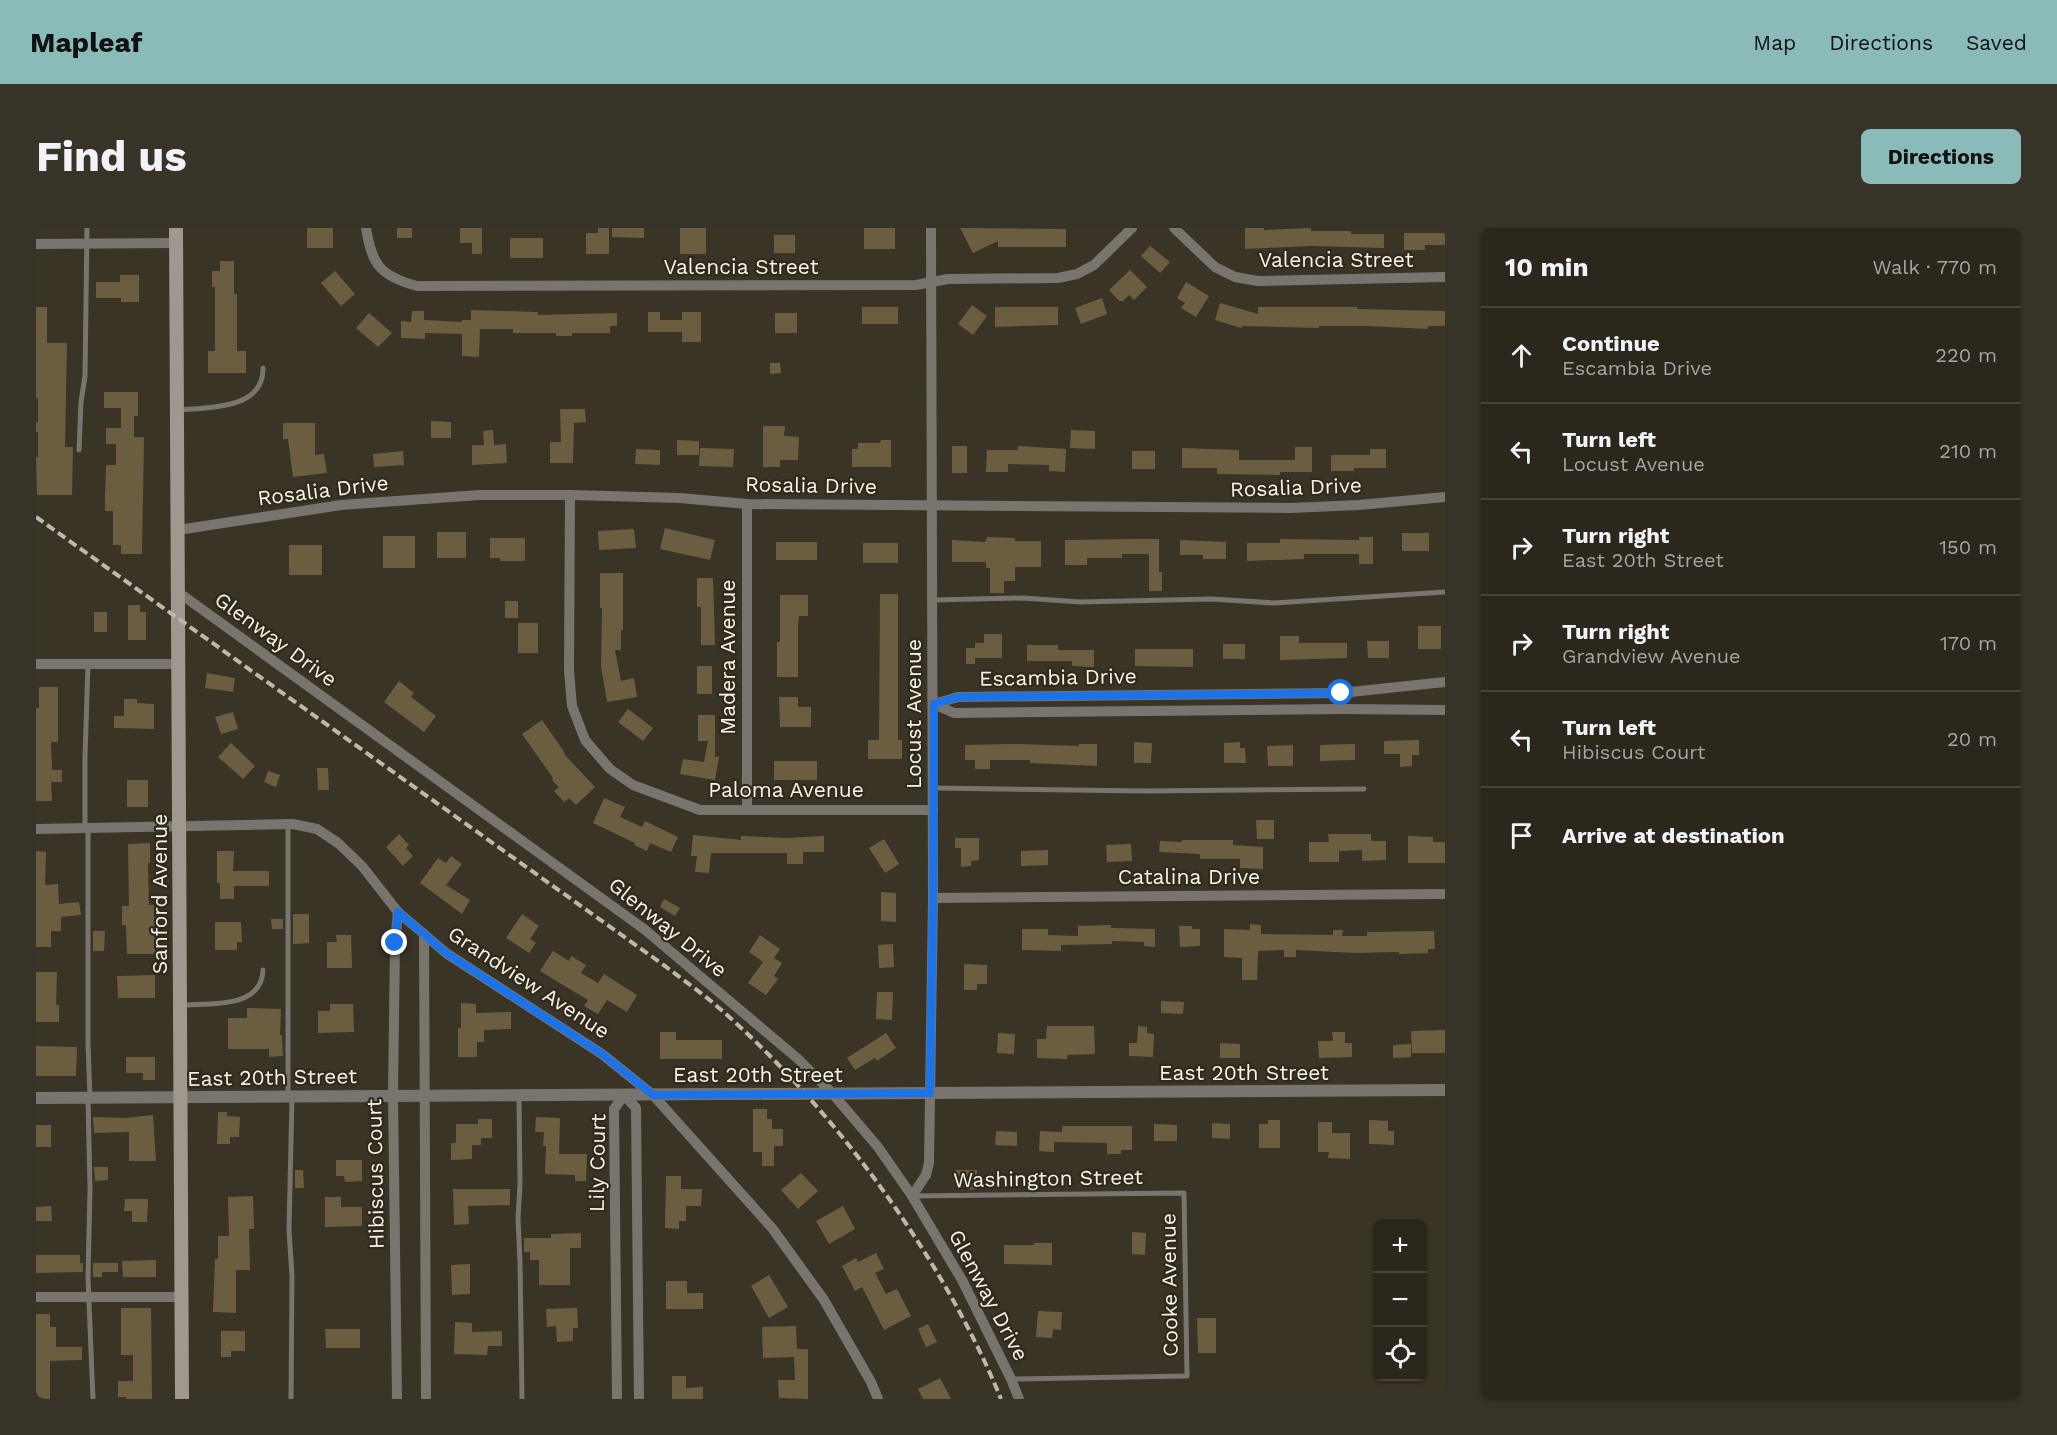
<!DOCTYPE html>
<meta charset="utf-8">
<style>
:root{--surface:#2c271c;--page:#383329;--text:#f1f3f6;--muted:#a6a5a3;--line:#48443b;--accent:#8bbbb9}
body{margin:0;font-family:"Work Sans",sans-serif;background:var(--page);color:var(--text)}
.controls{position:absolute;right:18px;bottom:18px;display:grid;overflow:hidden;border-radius:9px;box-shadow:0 2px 4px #0004}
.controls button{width:54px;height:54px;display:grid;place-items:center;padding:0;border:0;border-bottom:2px solid var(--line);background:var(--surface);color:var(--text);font:30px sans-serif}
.stop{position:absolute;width:18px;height:18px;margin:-14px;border:4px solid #1a73e8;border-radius:50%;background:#fff}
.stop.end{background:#1a73e8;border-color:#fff;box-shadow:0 2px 6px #0008}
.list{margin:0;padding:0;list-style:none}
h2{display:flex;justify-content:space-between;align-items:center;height:78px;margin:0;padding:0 24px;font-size:26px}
h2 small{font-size:20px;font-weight:400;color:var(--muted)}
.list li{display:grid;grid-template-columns:39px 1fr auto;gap:18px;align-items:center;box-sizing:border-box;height:96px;padding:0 24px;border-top:2px solid var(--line)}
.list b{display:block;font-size:22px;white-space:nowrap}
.list p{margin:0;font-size:20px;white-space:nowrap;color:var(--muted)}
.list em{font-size:20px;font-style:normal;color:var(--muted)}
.icon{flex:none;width:33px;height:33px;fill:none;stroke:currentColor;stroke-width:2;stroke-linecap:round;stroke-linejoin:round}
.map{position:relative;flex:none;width:1409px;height:1171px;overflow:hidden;border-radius:9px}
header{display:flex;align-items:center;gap:36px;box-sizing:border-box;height:84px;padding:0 30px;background:var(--accent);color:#111}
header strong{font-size:28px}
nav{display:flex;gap:33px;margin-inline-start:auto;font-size:21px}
.intro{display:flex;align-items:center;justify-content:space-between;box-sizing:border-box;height:144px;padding:0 36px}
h1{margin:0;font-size:42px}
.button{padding:15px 27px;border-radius:9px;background:var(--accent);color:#111;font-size:21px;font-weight:700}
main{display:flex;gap:36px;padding:0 36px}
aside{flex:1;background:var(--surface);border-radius:9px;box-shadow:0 2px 4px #0004}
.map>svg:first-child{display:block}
</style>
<header>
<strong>Mapleaf</strong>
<nav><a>Map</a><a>Directions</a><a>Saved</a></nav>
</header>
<div class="intro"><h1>Find us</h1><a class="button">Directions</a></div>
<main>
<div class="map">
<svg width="1409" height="1171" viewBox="0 0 1409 1171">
<rect width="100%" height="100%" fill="#3a3426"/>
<g fill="#6b5e40">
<rect x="271" y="0" width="26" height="20"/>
<rect x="361" y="0" width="15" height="10"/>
<path d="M424,0H446V26H436V15H424Z"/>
<path d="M562,0H573V26H550V5H562Z"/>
<path d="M576,0H608V10L576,9Z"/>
<rect x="644" y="0" width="26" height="26"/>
<rect x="828" y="0" width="31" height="21"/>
<path d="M924,0L1030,1V19H962V13L937,25Z"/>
<path d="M1209,0H1228V2L1275,0V3H1315V6H1348V20L1275,18L1209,21Z"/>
<path d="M1368,5H1409V17H1389V22H1368Z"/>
<rect x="738" y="7" width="21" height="18"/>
<rect x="474" y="10" width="33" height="20"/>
<path d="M1114,18L1134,34L1124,45L1105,28Z"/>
<path d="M184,33H198V66H201V123H210V145H172V123H179V59H176V43H184Z"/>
<path d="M1094,42L1111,59L1098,72L1093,67L1087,73H1083L1073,62Z"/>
<path d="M299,43L319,66L305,78L285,55Z"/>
<path d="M84,47H103V74H85V70H60V54H84Z"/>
<path d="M1150,54L1173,68L1160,89L1145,80L1149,75L1141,70Z"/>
<path d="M1066,70L1071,86L1045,96L1039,80Z"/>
<path d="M1184,75L1222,86V79H1321V81L1409,83V98H1392V101L1332,98H1283V100L1206,98L1205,100L1179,92Z"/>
<path d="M936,77L951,88L937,107L922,96Z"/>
<path d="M0,79H11V115H31L29,219H37L36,267H1L0,229H2V204H0V194H2V170H0Z"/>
<rect x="826" y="79" width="36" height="17"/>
<path d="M959,79H1022V97L959,99Z"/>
<path d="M435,82L502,84V87L581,85V98H574V105H536V108H520V105H477V101H444L443,129L426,128V106L389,105V111L365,110V93L375,94L376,83H388V92L426,94V92H435Z"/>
<path d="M612,84H624V92H646V84H665V114H646V104H612Z"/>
<path d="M333,85L356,105L342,119L320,100Z"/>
<rect x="739" y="85" width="22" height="20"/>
<path d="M734,135H744L745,145L734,146Z"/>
<path d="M68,164H102V188H98V209H108L106,326H85V317H77V283H69V269L70,237H80V216H70V200H85V180H68Z"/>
<path d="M524,181H549L550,194L538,195L537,235H514V214H525Z"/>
<path d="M395,193L415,194V210H395Z"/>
<path d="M247,195H279V227L288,226L291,245L257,249L252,211H247Z"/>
<path d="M727,198H749L748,208L763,209L762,232H744V239H727Z"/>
<path d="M457,202L458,217L470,216L471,235L436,237V217H448L447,203Z"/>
<path d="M1035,202L1059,203V221L1034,220Z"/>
<path d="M641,212L663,213V227H641Z"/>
<path d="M845,212H855V239H816V221H822V215H844Z"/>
<rect x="916" y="218" width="15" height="27"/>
<path d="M982,218L1030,221L1029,244L1013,243V237L972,236V244H950L951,222H982Z"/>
<path d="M1259,219H1276V244H1244V247L1181,246V240H1146V220L1203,222V232H1259Z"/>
<path d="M664,220L698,221L697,239L663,238Z"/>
<path d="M600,221L624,222V237L599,236Z"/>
<path d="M1334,221H1350V240H1318V243H1295V227H1334Z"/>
<path d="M367,223L368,237L338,239L337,226Z"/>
<rect x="1096" y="223" width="23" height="18"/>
<path d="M629,300L679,312L674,332L624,321Z"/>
<path d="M598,301L600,320L563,322L562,303Z"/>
<rect x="401" y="304" width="29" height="26"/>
<rect x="1366" y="305" width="27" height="18"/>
<rect x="347" y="308" width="32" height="32"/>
<path d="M951,309L979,310V313H1005V339H979V353H968V365H954V340H950V334H916V312L949,314Z"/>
<path d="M1323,309H1337V336H1323V326H1268V331L1211,333V315H1244V311L1323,312Z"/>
<path d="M454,310H489V333H464V330H454Z"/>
<path d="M1098,311H1123V344H1126V363H1113V326H1086V330H1051V337H1029V312Z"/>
<path d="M1144,312L1190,314V331H1167V327H1144Z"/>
<rect x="740" y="314" width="41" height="18"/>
<rect x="827" y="315" width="35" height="20"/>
<rect x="253" y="317" width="33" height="30"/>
<path d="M564,345H587V402H585V422H579L585,453L598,450L601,469L571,474L565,438L566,380H564Z"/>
<path d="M661,350H677L679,417H665V379H661Z"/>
<path d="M844,366H862V512H866V531H832V512H843Z"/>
<path d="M744,367H772V388H763L762,397V449H741V414H744Z"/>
<rect x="469" y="373" width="13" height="17"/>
<path d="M92,377H104V384H110V412H92Z"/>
<rect x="58" y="384" width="13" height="20"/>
<rect x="482" y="395" width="20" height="30"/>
<rect x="1382" y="398" width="23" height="23"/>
<path d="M948,406H966V430H939V436H930V420H939V415H948Z"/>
<path d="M1244,408H1263V415H1311V430L1244,432Z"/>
<path d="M1331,413H1353V430H1332Z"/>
<rect x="1187" y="416" width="22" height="15"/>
<path d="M991,417H1022V422H1058V439L1036,438V433H991Z"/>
<path d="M1099,421H1157V439L1099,438Z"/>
<rect x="661" y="438" width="15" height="28"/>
<path d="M171,445L199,450L197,464L169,460Z"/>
<path d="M363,453L378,465L375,469L400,488L388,504L348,474Z"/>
<path d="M3,459H22V514H15L16,542H26V554H15L16,573H0V480H3Z"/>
<path d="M743,469H762V479H775V499H744Z"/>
<path d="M88,471H101V475L118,476V501L78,500V488H88Z"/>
<path d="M592,481L617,500L607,513L582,494Z"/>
<path d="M197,484L202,501L185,506L179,489Z"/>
<path d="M662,487H679V529H683L679,552L644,546L647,531L668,534L672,513H662Z"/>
<path d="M506,492L529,525L528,526L559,559L540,577L533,570L528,574L518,563L523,559L516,552L517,550L486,506Z"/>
<path d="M1383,512V527H1376V538L1364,539V526H1348V513Z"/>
<path d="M1098,514L1116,515L1115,535H1098Z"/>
<path d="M1204,514V520H1209L1210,535H1188V515Z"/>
<path d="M195,515L219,538L207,551L182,529Z"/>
<path d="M976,516L1043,518V516H1061V538L994,535V532H954V541H939V532H929V517Z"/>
<path d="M1319,516V532L1284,533V517Z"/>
<path d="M1257,517V538H1232L1231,518Z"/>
<rect x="738" y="533" width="43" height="19"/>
<path d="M281,540H292L293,562H282Z"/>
<path d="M232,543L244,547L240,559L228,554Z"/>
<rect x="91" y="552" width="21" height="27"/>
<path d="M568,570L589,579L584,589L606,599L609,593L642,609L635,624L614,615L611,623L598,617L599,615L557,595Z"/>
<path d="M1220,592H1238V611H1221Z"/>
<path d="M363,606L373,617L370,620L377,628L367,638L350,619Z"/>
<path d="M1292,606H1335V613H1350V632L1326,633V622L1303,623V634H1273V614H1293Z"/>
<path d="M657,607L705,612V608L751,610L788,608V624H767V636H751V625H675L673,645L659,644L661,628H655Z"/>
<path d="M1372,608L1397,609V614H1409V635H1372Z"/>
<path d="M919,610H943V632L935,633V638L925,639V620H919Z"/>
<path d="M848,611L863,636L849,645L833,620Z"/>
<path d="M1146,612H1197V617L1227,619V641L1204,640V631H1164V626L1123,624L1124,613L1146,614Z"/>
<path d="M114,615V635H112L113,677H118L119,726H91L90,697H86V678H93L92,616Z"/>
<path d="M1095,616L1096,633L1071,634L1070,617Z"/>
<path d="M1012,622V637L985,638V623Z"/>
<path d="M0,623L10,624L9,657L22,656L23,676L43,674L45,687L25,689V703H15V719H0Z"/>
<path d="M181,623H198L197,643H233V658H198V671H184V655H181Z"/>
<path d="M415,628L426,636L410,657L434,672L426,686L384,655L402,630L410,635Z"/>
<path d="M845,664L860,665V694L845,693Z"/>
<path d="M628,671L644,680L639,688L624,679Z"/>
<path d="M257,686H273V715L257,716Z"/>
<path d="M486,686L503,698L494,711L500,715L493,725L470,710Z"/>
<path d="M235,691H247V701H236Z"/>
<path d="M179,694H205L206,714H201V722H179Z"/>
<path d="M1214,696L1225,697V706L1297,707V702H1307L1306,708H1331V704L1398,703L1399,721H1392V725L1363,726V724L1319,725L1260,722V729H1248V722L1222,723L1221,752H1206V730L1188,729V701L1214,702Z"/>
<path d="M1075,697V700L1119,701V719L1108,718V714L1076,713V716L1025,717V723L986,722V701H1012V707L1042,708V698Z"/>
<path d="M1143,698H1156V701H1164V718L1144,719Z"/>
<path d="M57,703H69L68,723H57Z"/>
<path d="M300,707H315L316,740H291V714H301Z"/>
<path d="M724,707L744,721L738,730L746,735L738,748L742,751L730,767L712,755L727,734L713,724Z"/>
<path d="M857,716L858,739L843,740L842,717Z"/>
<path d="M517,723L533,733L535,728L550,737L545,745L562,755L568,746L601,767L591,784L571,772L562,786L548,778L552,772L504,743Z"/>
<path d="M928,736L951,737V756H941V762H928Z"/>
<path d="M0,744H21L20,777H23V794H0Z"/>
<path d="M119,747V770H82L81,748Z"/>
<path d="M841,764H857L856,792L840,791Z"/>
<path d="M1125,773L1148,774L1147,786L1125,785Z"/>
<path d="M425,775L440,776V785L475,784V801L448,802V814H441V829H422V800H425Z"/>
<path d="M294,776H317L318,804L282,805V783H294Z"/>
<path d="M211,780L245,781L244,807H246L247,828L233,829V821H192V790H211Z"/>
<path d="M1011,798H1058L1059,826L1031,827V831L1001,830V811H1010Z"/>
<path d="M1102,798L1111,799V805L1118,806L1117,829L1093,828V815H1101Z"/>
<path d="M1409,802V825H1376L1375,803Z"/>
<path d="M624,804H640V812H686V831H624Z"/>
<path d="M1296,804H1309V815H1316V829L1283,830L1282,813H1297Z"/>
<path d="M850,805L860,820L841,833L839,830L819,842L811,830Z"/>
<path d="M962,805L979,806L978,826L961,825Z"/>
<path d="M1184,815L1204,816V830H1184Z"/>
<path d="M1375,816V829L1357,830V817Z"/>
<path d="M0,818L41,819L40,848H0Z"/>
<path d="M90,829H119V852H107V845H90Z"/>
<path d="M717,881H731V891H736V901H747V918H738V938H726V924H717Z"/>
<path d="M182,884H191V888L204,889L203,909H194V916H181Z"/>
<path d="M117,887L120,933H93V904L58,905L57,889L90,890Z"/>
<path d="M500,889L524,890L523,926H551L550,953H539V947L509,946L510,918H507L508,904H499Z"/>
<path d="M442,891H456V910H445V917H436V931L415,932V915H420V896H442Z"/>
<path d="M1232,892H1244V920H1223V896H1232Z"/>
<path d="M1333,892L1352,893V903H1358V917L1333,916Z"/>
<path d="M1282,894H1296V905H1314V931L1292,930L1293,924H1282Z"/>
<path d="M1176,895L1194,896V911L1176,910Z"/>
<path d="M1118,896L1141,897V913H1118Z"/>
<rect x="0" y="897" width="15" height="22"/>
<path d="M1026,898H1096V922H1085V926H1071V915L1018,914V924L1003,923L1004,903L1026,904Z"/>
<path d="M960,903L981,904V918L959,917Z"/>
<path d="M300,932H326V953L309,954L308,948H300Z"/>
<path d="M58,939H72V952L59,953Z"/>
<path d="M259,942H267L268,960H259Z"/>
<path d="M919,942H941L942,961L932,962L931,956H919Z"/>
<path d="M765,945L782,963L762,981L745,962Z"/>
<path d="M630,948H645V961H666L665,978H650V993H643V1001L629,1000Z"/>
<path d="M417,961H474V977L432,978L433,996L418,997Z"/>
<path d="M217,968L218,1001H213L214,1042H200V1085L177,1084L179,1031H182V1008H193L192,969Z"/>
<path d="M289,969H305V979H326V998L289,999Z"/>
<path d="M89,971H112L111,994H96V983H88Z"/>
<path d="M15,978L16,993H0V979Z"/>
<path d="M807,978L819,1001L793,1016L780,993Z"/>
<path d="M1096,1004L1110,1005L1109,1027L1096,1026Z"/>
<path d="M545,1005V1020H534V1057H503V1032H494V1024H488V1010H515V1006Z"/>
<path d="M998,1015H1016V1037L968,1036V1017H998Z"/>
<path d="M840,1025L848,1041L839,1045L850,1066L861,1061L875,1088L848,1102L826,1059L819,1063L806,1038L820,1030L822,1034Z"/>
<path d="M0,1027H44V1035H47V1044L0,1045Z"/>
<path d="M120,1032V1049H87L86,1033Z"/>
<path d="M57,1035H82V1044H66V1049H57Z"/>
<path d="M434,1036V1066L416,1067L415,1037Z"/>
<path d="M733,1047L752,1079L733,1090L715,1058Z"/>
<path d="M630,1053H651V1065H667V1081H630Z"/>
<path d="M85,1080H115L116,1171H90V1169H82V1153H97V1127H85Z"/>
<path d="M541,1080L542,1100H537V1113L521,1114L520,1098L511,1099L510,1081Z"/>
<path d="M1002,1083L1026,1084L1025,1102L1017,1101L1016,1110L1000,1109Z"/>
<path d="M0,1086H14V1099H20V1119H46V1132L14,1133V1171H0Z"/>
<path d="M1161,1090H1180V1125H1162Z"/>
<path d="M419,1094L436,1095V1104L466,1103V1118H452L451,1127L418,1126Z"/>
<path d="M892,1096L901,1114L890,1119L882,1101Z"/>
<path d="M760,1098L761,1121H772V1171L743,1170L742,1152H759L758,1129L727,1130L726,1099Z"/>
<path d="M289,1101H324V1120H290Z"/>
<path d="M185,1103H209V1123H195V1129H185Z"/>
<path d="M636,1148H650V1160L667,1159V1171H636Z"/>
<path d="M904,1150L915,1171H887L882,1161Z"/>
</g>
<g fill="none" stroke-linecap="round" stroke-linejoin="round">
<g stroke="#79746e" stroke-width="5">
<path d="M143,182C172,179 228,182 227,140"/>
<path d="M43,222L45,174L49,148L51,0"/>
<path d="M896,372L987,370L1044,374L1176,371L1238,375L1409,364"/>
<path d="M897,560L1110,563L1328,561"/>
<path d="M49,599V529L52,436"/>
<path d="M52,599V816L54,870"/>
<path d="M146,777C174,775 226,781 227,742"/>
<path d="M252,868V597"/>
<path d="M483,868L484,957L482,990L484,1035L486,1171"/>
<path d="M52,871L54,961L52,1050L57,1171"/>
<path d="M876,968L1148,965L1151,1148L975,1151"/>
<path d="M255,1171L256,1048L253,1002L256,869"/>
</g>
<g stroke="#79746e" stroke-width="10">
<path d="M330,0C336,37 344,48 381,58L880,57L912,51L1022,50L1041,46L1058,37L1096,0"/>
<path d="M1138,0L1179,39L1199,49L1222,53L1409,49"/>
<path d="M0,16L140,15"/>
<path d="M534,267L533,443L536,478L549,512L574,541L597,557L664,582H897"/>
<path d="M711,276V582"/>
<path d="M142,302L305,277L443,267H534L644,270L711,276L1254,280L1323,277L1409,269"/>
<path d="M142,364L608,701L761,830L796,865L842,919L876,968L926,1052L975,1151L983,1171"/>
<path d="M0,436H143"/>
<path d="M898,476L918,485L1306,481L1409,482"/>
<path d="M898,476L922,469L1305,465L1409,454"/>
<path d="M0,601L257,596L281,601L302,615L326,638L362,684L410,725L566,826L617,867L736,1000L788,1072L835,1154L842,1171"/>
<path d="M897,670L1409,666"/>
<path d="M388,706L390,1171"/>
<path d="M876,968L890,947L893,935L897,670L895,0"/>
<path d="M0,1069H146"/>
<path d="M361,1171L357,866L359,715L362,684"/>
<path d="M581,1171L578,881L588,867L600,880L603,1171"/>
</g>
<path stroke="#79746e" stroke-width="12" d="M0,870L1409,862"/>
<path stroke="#a0978e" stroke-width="14" d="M140,0L146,1171"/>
<path stroke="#bcb8ad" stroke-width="4" stroke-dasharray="9 4.5" stroke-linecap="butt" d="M0,289L629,738C647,752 666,765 683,780C797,879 908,1031 965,1171"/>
</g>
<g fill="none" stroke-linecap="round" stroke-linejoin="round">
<path stroke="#1a73e8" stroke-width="8" d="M359,715L362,684L410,725L566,826L617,867L894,865L897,670L898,476L922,469L1305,465"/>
</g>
<g text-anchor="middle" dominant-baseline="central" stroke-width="4.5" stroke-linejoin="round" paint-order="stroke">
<g font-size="21" fill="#f7f3ea" stroke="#302a1c">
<text x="1300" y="31">Valencia Street</text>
<text x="705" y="38">Valencia Street</text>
<text transform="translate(775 257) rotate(1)">Rosalia Drive</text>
<text transform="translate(1260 259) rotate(-2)">Rosalia Drive</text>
<text transform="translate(287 262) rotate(-7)">Rosalia Drive</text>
<text transform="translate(240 411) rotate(36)">Glenway Drive</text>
<text transform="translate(691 429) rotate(-90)">Madera Avenue</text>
<text transform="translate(1022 449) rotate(-1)">Escambia Drive</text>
<text transform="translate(877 486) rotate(-90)">Locust Avenue</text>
<text x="750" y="561">Paloma Avenue</text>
<text x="1153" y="648">Catalina Drive</text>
<text transform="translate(123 666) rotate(-90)">Sanford Avenue</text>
<text transform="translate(632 699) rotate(39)">Glenway Drive</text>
<text transform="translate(493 754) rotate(33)">Grandview Avenue</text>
<text x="1208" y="844">East 20th Street</text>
<text x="722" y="846">East 20th Street</text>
<text transform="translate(236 849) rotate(-1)">East 20th Street</text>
<text transform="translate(561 935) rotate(-89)">Lily Court</text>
<text transform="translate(339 946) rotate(-91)">Hibiscus Court</text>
<text transform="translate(1012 950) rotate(-1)">Washington Street</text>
<text transform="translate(1133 1057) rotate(-91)">Cooke Avenue</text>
<text transform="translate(953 1067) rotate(62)">Glenway Drive</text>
</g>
</g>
</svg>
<div class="controls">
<button>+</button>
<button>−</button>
<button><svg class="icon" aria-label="locate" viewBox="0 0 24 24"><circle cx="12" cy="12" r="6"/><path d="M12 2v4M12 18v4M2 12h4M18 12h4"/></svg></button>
</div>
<div class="stop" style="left:1305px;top:465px"></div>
<div class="stop end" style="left:359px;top:715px"></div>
</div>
<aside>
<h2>10 min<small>Walk · 770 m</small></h2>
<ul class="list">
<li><svg class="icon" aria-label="ahead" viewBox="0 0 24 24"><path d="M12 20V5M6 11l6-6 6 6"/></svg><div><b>Continue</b><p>Escambia Drive</p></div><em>220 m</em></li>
<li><svg class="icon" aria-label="left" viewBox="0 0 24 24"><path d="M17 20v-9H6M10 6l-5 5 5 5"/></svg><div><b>Turn left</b><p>Locust Avenue</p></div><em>210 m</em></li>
<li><svg class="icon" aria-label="right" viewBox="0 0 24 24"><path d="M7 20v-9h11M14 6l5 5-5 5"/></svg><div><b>Turn right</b><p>East 20th Street</p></div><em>150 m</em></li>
<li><svg class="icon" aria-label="right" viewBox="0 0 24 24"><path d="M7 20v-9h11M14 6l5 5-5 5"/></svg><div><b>Turn right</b><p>Grandview Avenue</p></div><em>170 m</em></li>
<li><svg class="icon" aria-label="left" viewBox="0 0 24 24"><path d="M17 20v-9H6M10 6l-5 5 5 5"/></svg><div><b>Turn left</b><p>Hibiscus Court</p></div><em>20 m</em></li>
<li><svg class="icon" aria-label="arrive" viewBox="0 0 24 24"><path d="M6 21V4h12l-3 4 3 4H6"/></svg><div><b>Arrive at destination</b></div></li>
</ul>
</aside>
</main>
